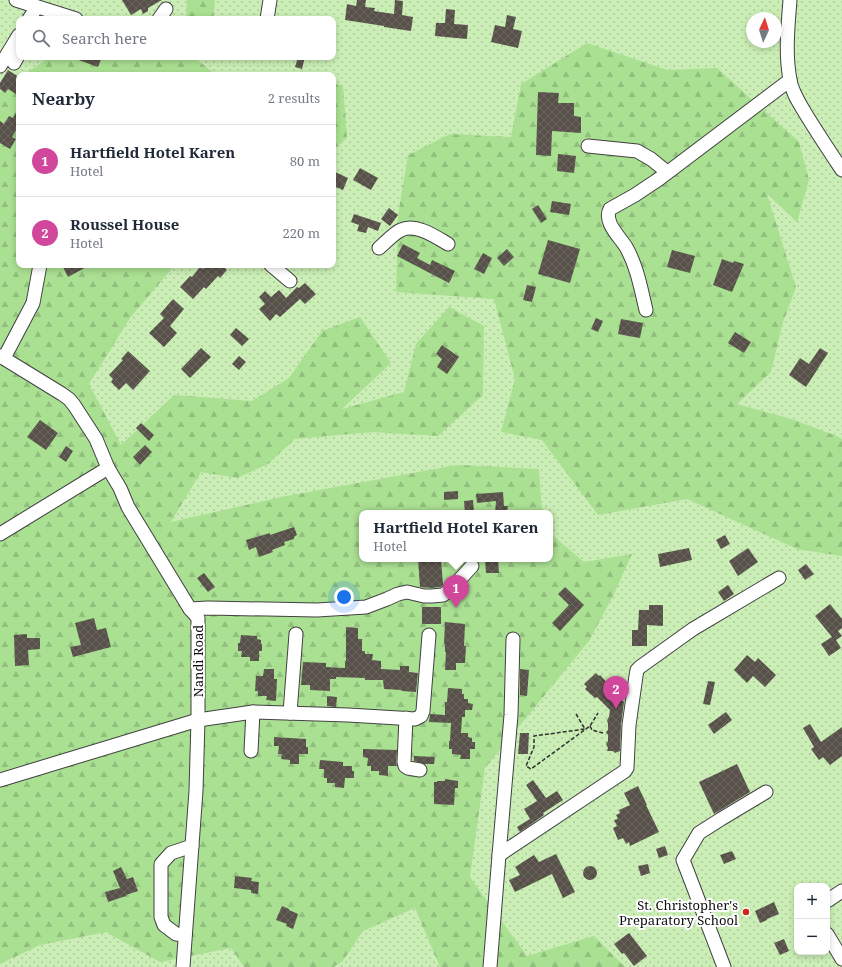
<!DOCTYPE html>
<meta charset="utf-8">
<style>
:root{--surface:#fff;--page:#f2f2f3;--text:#1f2937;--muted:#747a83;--line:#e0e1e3;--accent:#7c3aed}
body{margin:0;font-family:"Noto Serif",serif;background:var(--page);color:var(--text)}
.controls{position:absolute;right:12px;bottom:12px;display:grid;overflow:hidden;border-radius:8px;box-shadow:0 2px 6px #0003}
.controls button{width:36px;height:36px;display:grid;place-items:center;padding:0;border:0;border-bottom:1px solid var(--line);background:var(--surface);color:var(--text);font:20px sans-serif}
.compass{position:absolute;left:746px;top:12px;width:36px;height:36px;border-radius:50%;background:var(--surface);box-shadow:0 2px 6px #0003;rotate:4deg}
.you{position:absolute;left:344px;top:597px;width:14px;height:14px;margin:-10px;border:3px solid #fff;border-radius:50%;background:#1a73e8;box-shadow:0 0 0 6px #1a73e833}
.badge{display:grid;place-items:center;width:26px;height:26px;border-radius:50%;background:var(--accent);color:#fff;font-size:13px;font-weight:700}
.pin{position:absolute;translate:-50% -33px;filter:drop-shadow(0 1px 2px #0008)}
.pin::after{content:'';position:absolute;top:21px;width:14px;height:12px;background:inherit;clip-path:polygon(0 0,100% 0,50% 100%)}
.popup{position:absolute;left:359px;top:510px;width:194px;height:52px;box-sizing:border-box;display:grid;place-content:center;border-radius:8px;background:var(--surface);filter:drop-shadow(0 1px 3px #0005);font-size:13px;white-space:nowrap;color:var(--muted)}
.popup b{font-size:15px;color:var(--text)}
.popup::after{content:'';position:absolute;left:50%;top:100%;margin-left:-8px;border:8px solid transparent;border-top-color:var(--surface)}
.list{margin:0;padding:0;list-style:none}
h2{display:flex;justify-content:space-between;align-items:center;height:52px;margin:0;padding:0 16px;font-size:17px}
h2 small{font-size:13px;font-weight:400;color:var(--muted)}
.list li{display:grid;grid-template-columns:26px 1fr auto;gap:12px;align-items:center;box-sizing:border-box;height:72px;padding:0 16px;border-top:1px solid var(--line)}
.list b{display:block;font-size:15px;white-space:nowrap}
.list p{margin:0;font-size:13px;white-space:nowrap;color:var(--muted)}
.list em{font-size:13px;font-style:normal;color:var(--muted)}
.icon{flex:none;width:22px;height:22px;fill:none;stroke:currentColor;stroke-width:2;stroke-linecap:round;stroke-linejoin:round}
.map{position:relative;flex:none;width:842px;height:967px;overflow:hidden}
.search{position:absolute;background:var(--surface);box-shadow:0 2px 6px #0003;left:16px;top:16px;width:320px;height:44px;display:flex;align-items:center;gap:10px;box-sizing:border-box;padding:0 14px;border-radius:8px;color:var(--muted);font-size:15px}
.panel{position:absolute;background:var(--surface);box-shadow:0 2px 6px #0003;left:16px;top:72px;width:320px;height:196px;border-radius:8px}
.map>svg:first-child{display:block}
</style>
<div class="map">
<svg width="842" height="967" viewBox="0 0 842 967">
<defs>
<pattern id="green-dots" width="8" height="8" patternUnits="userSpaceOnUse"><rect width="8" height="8" fill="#caeeb5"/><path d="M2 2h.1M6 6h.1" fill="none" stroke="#accb9a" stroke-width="1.8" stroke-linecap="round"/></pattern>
<pattern id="forest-firs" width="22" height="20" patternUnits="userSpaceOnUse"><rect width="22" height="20" fill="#aae092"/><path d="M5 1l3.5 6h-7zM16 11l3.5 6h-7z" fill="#91bf7d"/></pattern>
<pattern id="building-cross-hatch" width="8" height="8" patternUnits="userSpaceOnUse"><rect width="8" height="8" fill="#585149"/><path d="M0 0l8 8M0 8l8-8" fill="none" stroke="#6b655f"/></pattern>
</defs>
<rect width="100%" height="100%" fill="#fffef0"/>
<path fill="url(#green-dots)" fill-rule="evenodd" d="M0,0H842V967H0ZM752,18H776V42H752ZM19,19H333V57H19ZM19,75H333V265H19ZM362,513H550V559H362ZM797,886H827V952H797Z"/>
<g fill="url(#forest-firs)">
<path d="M187,0H215L213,19H186Z"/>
<path d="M587,43L667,70L717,68L799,142L809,180L797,222L767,194L796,287L783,322L771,372L737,404L791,419L837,436L842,439V556L797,549L687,499L598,515L542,440L501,432L515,379L494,299L396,292L398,215L408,155L450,134L511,137L521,84Z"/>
<path d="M50,57H194L216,75H24Z"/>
<path d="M19,79V265H175L130,318L89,384L121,445L174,395L252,401L289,378L322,331L360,317L391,363L342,409L404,392L416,344L449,307L484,326L483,395L438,436L372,432L295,439L268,464L237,478L201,472L171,522L281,497L457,465L539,469L542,513H362V559H550V533L584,562L632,554L613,596L589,641L485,768L470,877L527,956L594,936L625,967H440L415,908L363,931L342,962L333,967H244L231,948L160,962L106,932L40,945L0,964V92Z"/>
<path d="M333,84L343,85L347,138L333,150Z"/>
</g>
<g fill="url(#building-cross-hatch)">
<path d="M122,0H162L148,8V11L143,14L141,9L131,15Z"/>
<path d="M357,0H366L365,7L375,8L374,11L394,14L395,0L403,1L402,15L413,17L411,31L384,27V26L345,20L347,4L356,6Z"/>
<path d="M446,9L455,10L454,24L468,25L467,39L435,36L436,23H445Z"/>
<path d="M507,15L516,17L513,29L522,31L518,48L491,42L495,25L505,27Z"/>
<path d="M73,57H102L98,67L73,58Z"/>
<path d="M298,57H305L302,69L295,67Z"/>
<path d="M8,70L19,77V96L8,89L5,93L0,89V83Z"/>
<path d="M538,92L559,93L558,103H574V116L581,117V133L552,131L551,156L536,155Z"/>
<path d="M19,108V125L12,137L16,139L10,149L0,143V121L4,124L9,116L13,118Z"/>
<path d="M558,154L576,156L574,173L557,171Z"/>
<path d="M360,168L378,178L371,190L353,180Z"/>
<path d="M333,171L348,178L343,190L333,186Z"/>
<path d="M552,201L571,204L569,215L550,212Z"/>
<path d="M538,205L547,219L541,223L532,209Z"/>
<path d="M389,208L398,215L390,226L381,219Z"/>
<path d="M354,214L381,223L378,231L368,227L366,233L357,231L359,225L351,222Z"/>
<path d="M548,240L580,249L570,283L538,274Z"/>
<path d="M403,244L420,253L417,258L430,265L432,260L455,271L449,283L397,256Z"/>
<path d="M507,249L514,257L504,266L497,258Z"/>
<path d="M672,250L695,256L690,273L667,267Z"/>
<path d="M483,253L492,258L484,274L474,269Z"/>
<path d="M722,259L733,263L734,261L744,264L732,292L713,285Z"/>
<path d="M62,265H90L68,277Z"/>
<path d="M206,265H222L227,270L220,278L218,276L206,289L204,287L193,299L180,287L190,276L192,277L200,267L203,269Z"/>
<path d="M305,283L316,294L305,304L300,299L280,317L276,314L270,321L259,309L265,304L259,297L265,291L271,297L279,290L286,298L297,287L299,288Z"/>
<path d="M527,285L536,287L532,302L523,300Z"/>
<path d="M173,299L184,309L170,326L177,333L164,347L149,333L164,318L160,314Z"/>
<path d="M596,318L603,321L598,332L591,329Z"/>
<path d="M621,319L643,323L640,338L618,334Z"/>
<path d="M236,328L249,339L242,346L230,335Z"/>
<path d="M735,332L751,342L744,353L728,343Z"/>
<path d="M442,345L459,357L447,374L437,367L442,359L436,354Z"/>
<path d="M201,348L211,357L190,378L181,369Z"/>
<path d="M820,348L828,353L806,387L789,375L800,358L809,364Z"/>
<path d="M128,351L150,371L133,390L126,383L119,390L111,382L113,379L109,375L123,360L121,359Z"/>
<path d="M239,356L246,362L239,370L232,364Z"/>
<path d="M40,420L58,433L46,450L27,437Z"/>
<path d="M141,423L154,435L149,441L136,428Z"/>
<path d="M145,445L152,452L140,465L133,457Z"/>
<path d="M66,446L73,451L66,462L59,457Z"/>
<path d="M458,491V499L444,500V492Z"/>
<path d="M503,492L504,506H508L507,513H495L496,501L477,503L476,494Z"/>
<path d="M473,500L474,513H465L464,501Z"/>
<path d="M294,527L297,535L294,537V539L284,542L285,545L272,550L273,552L259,557L256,547L249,550L246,540L270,533V535Z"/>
<path d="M725,535L730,544L721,549L716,540Z"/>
<path d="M689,548L692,560L660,567L658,554Z"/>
<path d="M748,548L758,562L738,576L729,561Z"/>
<path d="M418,559H441L443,585L440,587L432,588L420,587Z"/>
<path d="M485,559H498L499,573H486Z"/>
<path d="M806,564L814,574L805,580L798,570Z"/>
<path d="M204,573L215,587L208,592L197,578Z"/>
<path d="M728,585L734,594L724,601L718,592Z"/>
<path d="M565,587L584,605L560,631L552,623L569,605L558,594Z"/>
<path d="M830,604L842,619V628L838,631L842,636L836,640L841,648L829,656L821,644L832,637L815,616Z"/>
<path d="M649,605H663V626L647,625V646H632V630H638L639,610H649Z"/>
<rect x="422" y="607" width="19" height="17"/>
<path d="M94,618L97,630L106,628L111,647L73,657L70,647L81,645L75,623Z"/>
<path d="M445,622L465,624L464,646H466L465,663H456V670H445L446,652H445V644H444Z"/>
<path d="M346,627L358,628V639H362V651H365V654H373L372,660L381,661V669L400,670V666H409V672L418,673L416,692L402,691L401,690L384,689L383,680H365V678L336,677V679H330V691L310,690V685H301L303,662L326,663V667L345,668V661H346Z"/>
<path d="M27,634V638H40V649L28,650L29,665L15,666L14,635Z"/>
<path d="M241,635L257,636V639L261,640V644H262V651H259V661H250V657H241L242,651H238V643H240Z"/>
<path d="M747,655L755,662L758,658L776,675L765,687L753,676L747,683L734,670Z"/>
<path d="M264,669H274V679H277L276,701L266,700L267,696H258V691H255L256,676H263Z"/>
<path d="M520,669L529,670L527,696L520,695Z"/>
<path d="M596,673L599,676L600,675L617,693L616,694L624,702L621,725L620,751L615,753L613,751H607L608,748L606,744L608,741V735L606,732L608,730V724L607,720L609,717L610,710L597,697L595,698L585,689L587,687L584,684Z"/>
<path d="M708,681L715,682L710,705L703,704Z"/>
<path d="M448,688L462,689V694H464V699H468V703L473,704L472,710H465V717H462L461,733H468V737L472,738V742H475V749H470V759H460L461,755L452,754V749H449V741H450L451,723L429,722L430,714L445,715V702H447Z"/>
<path d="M327,696L337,697L336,707L327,706Z"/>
<path d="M726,712L732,720L714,734L708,725Z"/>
<path d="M810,724L821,742L842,727V756L830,765L823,757L819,760L811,749L814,747L803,728Z"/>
<path d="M520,733H529L528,754H518Z"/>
<path d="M274,737L306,739V747H308V754H299V764H290V760L281,759L282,754H278L279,746H274Z"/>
<path d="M363,749L397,750L396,762L397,766H388V776L379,775V771H371V766H367L368,758L363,757Z"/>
<path d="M414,756L435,757L434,764H425L414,761Z"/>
<path d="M320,760L343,762V766H352V771H354V778H345L344,788L335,787V783H327V778H324V769H319Z"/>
<path d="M737,764L750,792L714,814L699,782Z"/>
<path d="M445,779L458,781V788H455L454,805L434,804V782H437V781H445Z"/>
<path d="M533,780L546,798L557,791L563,800L543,813L544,815L520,832L517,827L530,819L524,809L537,801L526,785Z"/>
<path d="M638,786L647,805H646L659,832L630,846L629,842L626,844L623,838L618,840L613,828L617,826L614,820L618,819L616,815L620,813L619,810L630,805L624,793Z"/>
<path d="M665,846L668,855L659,858L656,849Z"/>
<path d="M732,851L736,859L724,864L720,855Z"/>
<path d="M556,854L575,892L563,898L552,874L515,892L509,880L520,875L515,867L534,855L539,862Z"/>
<path d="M648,864L650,873L641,876L638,866Z"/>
<circle cx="590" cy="873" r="7"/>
<path d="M121,867L127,879L133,877L138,891L126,895V896L108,902L105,892L120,888L113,871Z"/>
<path d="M235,876L252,878L251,881L259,882L258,894L251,893V890L234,888Z"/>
<path d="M774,902L779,914L767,919V920L760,923L755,911Z"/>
<path d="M282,906L289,909V910L298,914L293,929L286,926L287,924L276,920Z"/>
<path d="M629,933L647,956L634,966L624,953L622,954L614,944Z"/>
<path d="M784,939L789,951L780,955L774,943Z"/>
</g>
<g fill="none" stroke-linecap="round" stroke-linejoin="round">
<defs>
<g id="minor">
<path d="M16,0L76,19"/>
<path d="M790,0C788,26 785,53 790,80C792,93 800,104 807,116C818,134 830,152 842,170"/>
<path d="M29,19L37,7"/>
<path d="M159,19L166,9"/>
<path d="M267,19L270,0"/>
<path d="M14,63L19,54"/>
<path d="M0,66L19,35"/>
<path d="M588,146L637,151L651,159L667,172"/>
<path d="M379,248C385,243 394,233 401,230C416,223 436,237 448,244"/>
<path d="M271,265L290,281"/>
<path d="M646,310C641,289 637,266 626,247C620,237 603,222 610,209L635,195L659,179L790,80"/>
<path d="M0,356L62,394L69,399L74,405L96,439L108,468L120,488L128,507L190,609L198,618V720L196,791L183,967"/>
<path d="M4,358L33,303L40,265"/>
<path d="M0,534L108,468"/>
<path d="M190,609L208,608L317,610L366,607L387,599L398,594L407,592L424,596H432L443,595L451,589L472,566"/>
<path d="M290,713L296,634"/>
<path d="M406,718L404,762L405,766L408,768L420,770"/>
<path d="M251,751L253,712"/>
<path d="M0,780L198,720L253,712L348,715L415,719L421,716L423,711L429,635"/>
<path d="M499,855L625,771L627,768L629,725L636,676L637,670L640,667L693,629L779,578"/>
<path d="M827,901L842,891"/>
<path d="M827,934L842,959"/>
<path d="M185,935L176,934L164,925L161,917V864L171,853L192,846"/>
<path d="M490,967L499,855L511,715L513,639"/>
<path d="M724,967L683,860L699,833L721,819L766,792"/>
</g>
</defs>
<use href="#minor" stroke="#414141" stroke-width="15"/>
<g stroke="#303030" stroke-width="1.5" stroke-dasharray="4 2" stroke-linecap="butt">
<path d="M576,714L585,729L534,736V747L526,766L531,769L590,726L598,713"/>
<path d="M590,726L592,730L603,733"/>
</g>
<use href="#minor" stroke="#fff" stroke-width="13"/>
</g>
<circle fill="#cd2918" stroke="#fff" stroke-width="1.5" cx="746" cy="912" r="4"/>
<g text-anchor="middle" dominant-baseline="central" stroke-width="4" stroke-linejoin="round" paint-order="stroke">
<g font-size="13" fill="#0e0e0e" stroke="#fff">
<text transform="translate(198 661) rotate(-90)">Nandi Road</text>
</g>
<g font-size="13" fill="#0e0e0e" stroke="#fff" text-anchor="end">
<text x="738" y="905">St. Christopher's<tspan x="738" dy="15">Preparatory School</tspan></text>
</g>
</g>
</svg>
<div class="controls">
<button>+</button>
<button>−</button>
</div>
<svg class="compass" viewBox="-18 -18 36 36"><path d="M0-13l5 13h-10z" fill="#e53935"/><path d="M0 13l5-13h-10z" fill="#747a83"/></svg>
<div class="you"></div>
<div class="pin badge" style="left:456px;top:608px;background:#d1479c">1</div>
<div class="popup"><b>Hartfield Hotel Karen</b>Hotel</div>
<div class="pin badge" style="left:616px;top:709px;background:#d1479c">2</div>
<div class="search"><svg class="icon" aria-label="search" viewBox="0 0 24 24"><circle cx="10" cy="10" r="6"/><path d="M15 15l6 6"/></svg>Search here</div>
<section class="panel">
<h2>Nearby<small>2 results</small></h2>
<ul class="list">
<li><span class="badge" style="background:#d1479c">1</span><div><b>Hartfield Hotel Karen</b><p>Hotel</p></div><em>80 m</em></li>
<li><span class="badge" style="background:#d1479c">2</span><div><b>Roussel House</b><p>Hotel</p></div><em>220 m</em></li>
</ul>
</section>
</div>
